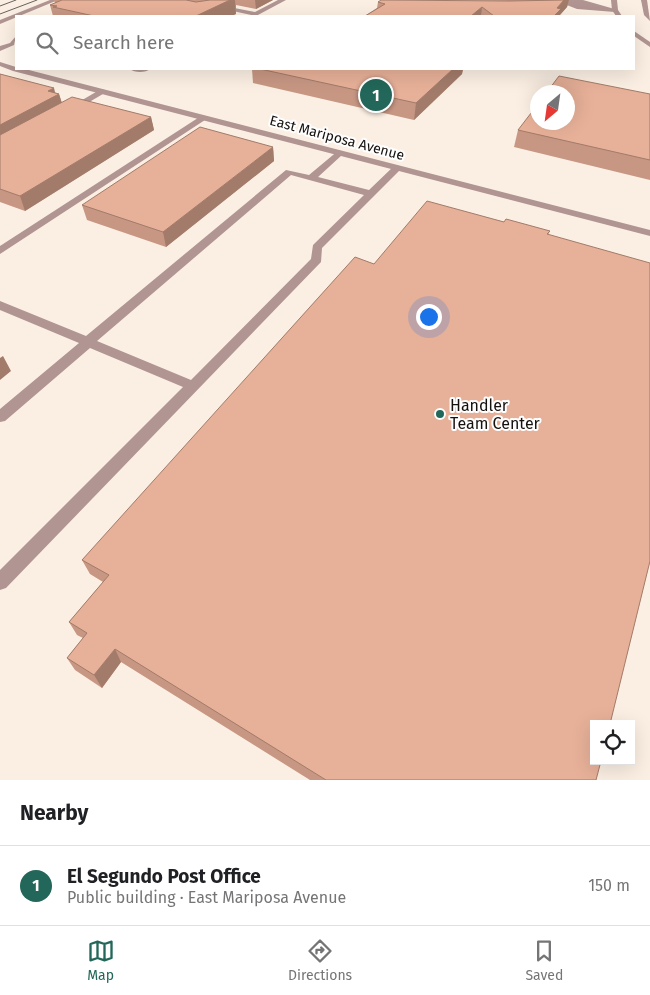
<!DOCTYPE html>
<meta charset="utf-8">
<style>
:root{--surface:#fff;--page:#f2f2f2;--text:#202124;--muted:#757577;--line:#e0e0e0;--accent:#226759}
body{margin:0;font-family:"Fira Sans",sans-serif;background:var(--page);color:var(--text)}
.controls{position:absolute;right:15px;bottom:15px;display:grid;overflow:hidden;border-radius:0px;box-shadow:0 5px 20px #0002}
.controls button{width:45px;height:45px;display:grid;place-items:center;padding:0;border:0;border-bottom:1px solid var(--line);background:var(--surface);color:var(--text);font:25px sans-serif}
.compass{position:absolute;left:530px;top:85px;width:45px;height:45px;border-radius:50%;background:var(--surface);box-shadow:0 5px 20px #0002;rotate:209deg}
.you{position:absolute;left:428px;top:316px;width:18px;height:18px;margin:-12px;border:4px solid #fff;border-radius:50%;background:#1a73e8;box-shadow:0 0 0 8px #1a73e833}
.badge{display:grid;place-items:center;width:32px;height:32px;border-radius:50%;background:var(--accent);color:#fff;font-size:16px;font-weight:700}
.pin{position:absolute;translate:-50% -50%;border:2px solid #fff;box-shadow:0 1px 5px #0006}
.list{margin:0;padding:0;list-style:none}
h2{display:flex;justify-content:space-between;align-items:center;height:65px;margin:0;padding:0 20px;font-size:21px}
h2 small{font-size:16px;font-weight:400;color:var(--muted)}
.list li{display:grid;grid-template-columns:32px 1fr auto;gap:15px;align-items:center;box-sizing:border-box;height:80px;padding:0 20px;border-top:1px solid var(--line)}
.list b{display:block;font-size:19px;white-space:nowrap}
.list p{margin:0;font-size:16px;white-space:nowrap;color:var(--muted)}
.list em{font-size:16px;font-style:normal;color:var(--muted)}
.icon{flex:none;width:28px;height:28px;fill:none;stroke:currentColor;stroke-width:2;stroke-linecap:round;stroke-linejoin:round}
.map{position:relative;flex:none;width:650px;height:780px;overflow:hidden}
.search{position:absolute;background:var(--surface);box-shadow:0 5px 20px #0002;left:15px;right:15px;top:15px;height:55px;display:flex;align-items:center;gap:12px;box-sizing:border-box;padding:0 18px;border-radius:0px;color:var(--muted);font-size:19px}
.sheet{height:145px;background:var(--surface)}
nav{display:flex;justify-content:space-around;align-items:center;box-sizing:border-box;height:70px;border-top:1px solid var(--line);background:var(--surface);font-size:14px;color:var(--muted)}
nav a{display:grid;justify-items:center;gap:2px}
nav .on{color:var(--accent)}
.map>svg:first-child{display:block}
</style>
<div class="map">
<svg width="650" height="780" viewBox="0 0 650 780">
<rect width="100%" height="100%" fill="#fbefe3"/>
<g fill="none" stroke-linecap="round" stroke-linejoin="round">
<g fill="#b09592" fill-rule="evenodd">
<path d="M50,0H58L0,24V20Z"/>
<path d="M181,0H193L255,12L278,0H286L256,16Z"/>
<path d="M559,0H583L618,10L615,12L577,9L559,2Z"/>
<path d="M16,36L14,45L0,51V46L10,43Z"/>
<path d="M130,69H150C146,73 134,73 130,69Z"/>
<path d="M101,89L108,91L74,111L67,109Z"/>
<path d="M201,116L208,118L0,254V246Z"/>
<path d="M339,150L344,153L342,155L318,177L369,190L394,166L397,165L402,168L322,248L321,262L6,588L0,590V570L183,387L90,348L5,421L0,422V409L79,343L0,310V301L86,336L286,170L309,175ZM291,175L364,195L313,245L311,259L191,380L97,341Z"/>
</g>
<g fill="#b09592" fill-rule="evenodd">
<path d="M611,0H617L618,10L622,16H616L612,10Z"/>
<path d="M641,0H647L650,21L644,15Z"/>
<path d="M634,31L650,42V47L634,36Z"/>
<path d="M0,62L16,67V69H25L650,230V236L13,71L0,66Z"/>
</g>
<g stroke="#69625b" stroke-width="1">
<path d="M0,6L16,0"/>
<path d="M0,14L37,0"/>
</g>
</g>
<g fill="#c79783">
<path d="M54,0H273L256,9L236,5V14L231,16H53L50,5L55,3Z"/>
<path d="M510,0H569L567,7L559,16H365L377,8L378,2Z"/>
<path d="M252,69H463L462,74L414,120L253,83Z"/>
<path d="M0,74L59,94L62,103L151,117L154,130L25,211L0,202Z"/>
<path d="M650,94V180L514,147L518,130Z"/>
<path d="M273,147L274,161L166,247L87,220L82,205Z"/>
<path d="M504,222L550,231L548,235L596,780H310L121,662L102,688L75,670L67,658L83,638L77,635L69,622L103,582L90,574L82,560L374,264Z"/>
</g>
<g fill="#a27b6a">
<path d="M230,0H235L236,14L231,16H196Z"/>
<path d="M255,0H273L256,9Z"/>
<path d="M564,0H569L567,7L559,16H554L557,8Z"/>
<path d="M482,7L481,16H471Z"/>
<path d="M453,69H463L462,74L414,120L416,103Z"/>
<path d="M54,88L56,96L59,94L63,107L0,141V125L48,91Z"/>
<path d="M151,117L154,130L25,211L20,196Z"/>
<path d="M273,147L274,161L166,247L163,232Z"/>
<path d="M3,356L11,371L0,380V358Z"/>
<path d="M115,649L121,662L102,688L94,675Z"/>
</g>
<g fill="#e7b098" stroke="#a27b6a">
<path d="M62,0H186L196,2L210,0H230L196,16H94L53,7L57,6L50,5Z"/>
<path d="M381,0L509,1L564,0L557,8L561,9L554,16H494L482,7L471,16H365L385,4L378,2Z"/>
<path d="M260,69H453L416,103Z"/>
<path d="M0,74L54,88L48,91L59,94L0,125Z"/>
<path d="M559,76L650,94V160L518,130L538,104V122H568V92H547Z"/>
<path d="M72,97L151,117L20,196L0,189V135Z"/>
<path d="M200,127L273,147L163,232L82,205Z"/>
<path d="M427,201L504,222L506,219L550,231L547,234L650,263V561L610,724H594V761H601L596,780H326L115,649L94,675L67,658L87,633L69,622L109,575L82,560L355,257L374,264Z"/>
</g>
<circle fill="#226759" stroke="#fefefe" stroke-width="2" cx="440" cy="414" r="5"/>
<g text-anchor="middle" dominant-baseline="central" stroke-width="4" stroke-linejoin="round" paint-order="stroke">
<g font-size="14" fill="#15110d" stroke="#fefefe">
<text transform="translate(337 138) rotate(15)">East Mariposa Avenue</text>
</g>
<g font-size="16" fill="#15110d" stroke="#fefefe" text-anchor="start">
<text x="450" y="405">Handler<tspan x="450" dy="18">Team Center</tspan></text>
</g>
</g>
</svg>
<div class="controls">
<button><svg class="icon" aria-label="locate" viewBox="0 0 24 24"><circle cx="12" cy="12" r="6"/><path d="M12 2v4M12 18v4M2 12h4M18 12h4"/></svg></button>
</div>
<svg class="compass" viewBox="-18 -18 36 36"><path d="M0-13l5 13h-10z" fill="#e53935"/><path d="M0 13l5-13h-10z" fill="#757577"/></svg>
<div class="you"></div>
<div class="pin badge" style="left:376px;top:95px">1</div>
<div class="search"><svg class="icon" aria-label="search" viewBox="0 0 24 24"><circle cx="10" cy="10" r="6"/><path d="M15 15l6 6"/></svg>Search here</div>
</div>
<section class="sheet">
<h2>Nearby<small></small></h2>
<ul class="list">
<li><span class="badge">1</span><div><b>El Segundo Post Office</b><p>Public building · East Mariposa Avenue</p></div><em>150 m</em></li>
</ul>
</section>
<nav>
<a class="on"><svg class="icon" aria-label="map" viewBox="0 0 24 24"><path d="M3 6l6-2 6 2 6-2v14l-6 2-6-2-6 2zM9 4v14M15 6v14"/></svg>Map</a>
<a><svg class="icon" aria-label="directions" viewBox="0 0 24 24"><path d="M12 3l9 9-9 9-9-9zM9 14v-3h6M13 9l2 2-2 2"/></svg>Directions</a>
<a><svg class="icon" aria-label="saved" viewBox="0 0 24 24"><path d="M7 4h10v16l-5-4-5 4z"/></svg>Saved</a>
</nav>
